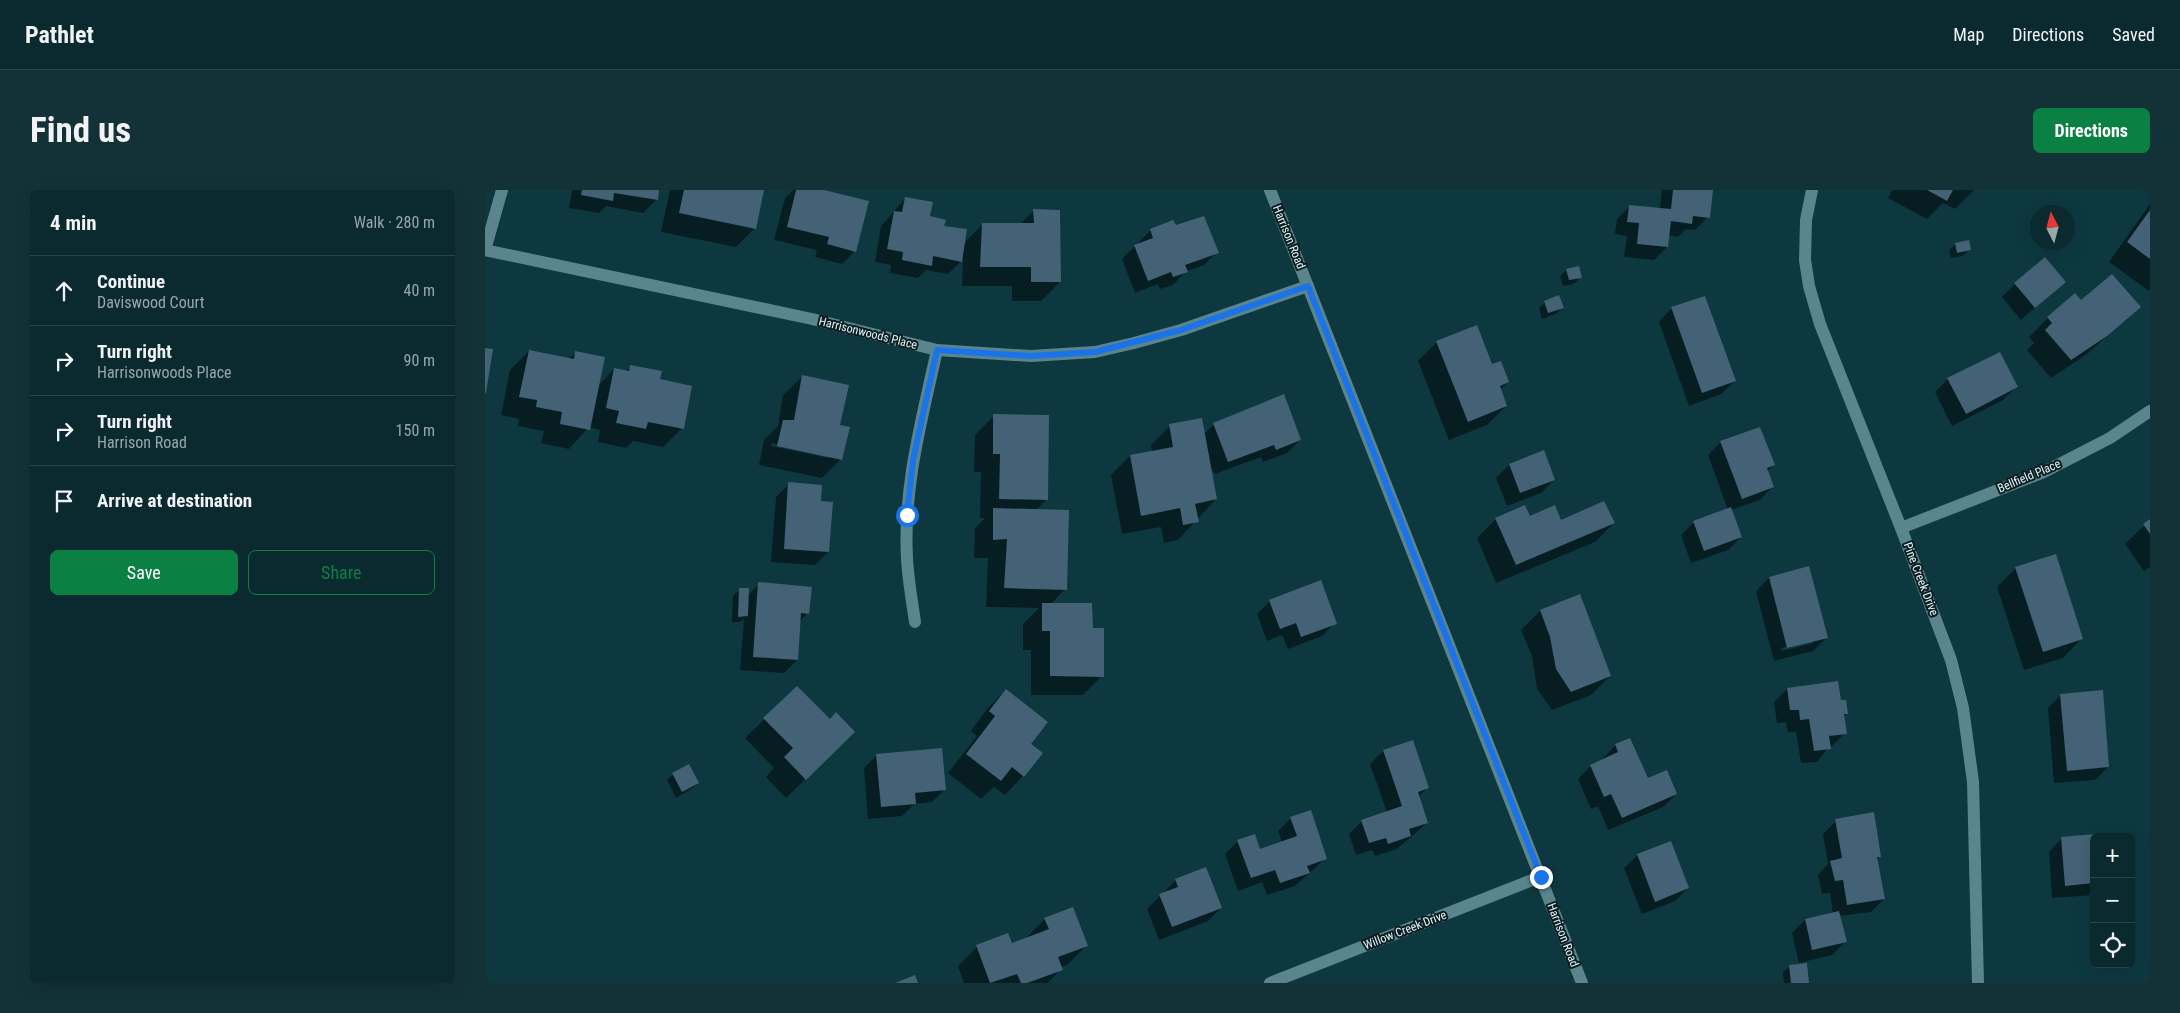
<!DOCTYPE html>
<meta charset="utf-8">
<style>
:root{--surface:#0a2a30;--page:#133238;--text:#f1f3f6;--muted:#99a7ab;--line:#2a464c;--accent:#0b8043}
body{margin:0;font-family:"Roboto Condensed",sans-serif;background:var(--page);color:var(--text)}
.controls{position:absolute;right:15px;bottom:15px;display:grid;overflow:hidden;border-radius:8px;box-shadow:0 5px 20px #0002}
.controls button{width:45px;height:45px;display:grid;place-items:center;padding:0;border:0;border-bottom:1px solid var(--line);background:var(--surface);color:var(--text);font:25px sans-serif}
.compass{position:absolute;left:1545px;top:15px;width:45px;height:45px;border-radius:50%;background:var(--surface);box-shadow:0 5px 20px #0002;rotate:354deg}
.stop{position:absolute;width:15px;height:15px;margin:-11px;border:4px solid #1a73e8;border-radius:50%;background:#fff}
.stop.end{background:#1a73e8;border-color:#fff;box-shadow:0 1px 5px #0008}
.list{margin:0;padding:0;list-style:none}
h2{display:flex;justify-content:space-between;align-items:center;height:65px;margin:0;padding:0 20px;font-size:21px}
h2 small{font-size:16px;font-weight:400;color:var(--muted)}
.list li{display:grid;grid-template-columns:32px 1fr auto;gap:15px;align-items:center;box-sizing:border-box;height:70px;padding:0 20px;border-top:1px solid var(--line)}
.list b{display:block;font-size:19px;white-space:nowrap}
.list p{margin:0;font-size:16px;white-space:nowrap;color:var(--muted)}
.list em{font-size:16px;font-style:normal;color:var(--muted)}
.actions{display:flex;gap:10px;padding:15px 20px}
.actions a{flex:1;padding:11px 0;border:1px solid var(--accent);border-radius:8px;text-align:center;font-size:18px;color:var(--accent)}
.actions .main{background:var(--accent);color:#fff}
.icon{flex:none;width:28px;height:28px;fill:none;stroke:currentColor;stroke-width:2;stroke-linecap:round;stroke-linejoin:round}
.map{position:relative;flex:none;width:1665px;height:793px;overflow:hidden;border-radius:8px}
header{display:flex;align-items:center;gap:30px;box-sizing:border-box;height:70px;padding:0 25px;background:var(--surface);border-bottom:1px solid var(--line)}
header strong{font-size:24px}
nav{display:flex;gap:28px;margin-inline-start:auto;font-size:18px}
.intro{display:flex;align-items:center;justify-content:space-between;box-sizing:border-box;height:120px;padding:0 30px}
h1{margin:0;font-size:35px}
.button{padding:12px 22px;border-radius:8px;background:var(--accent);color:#fff;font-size:18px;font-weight:700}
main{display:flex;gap:30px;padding:0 30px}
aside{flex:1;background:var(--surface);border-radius:8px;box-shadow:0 5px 20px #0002}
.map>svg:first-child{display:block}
</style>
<header>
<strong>Pathlet</strong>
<nav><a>Map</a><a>Directions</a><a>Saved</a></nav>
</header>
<div class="intro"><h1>Find us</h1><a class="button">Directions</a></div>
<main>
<aside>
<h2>4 min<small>Walk · 280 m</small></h2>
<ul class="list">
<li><svg class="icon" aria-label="ahead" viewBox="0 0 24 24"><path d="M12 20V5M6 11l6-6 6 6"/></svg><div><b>Continue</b><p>Daviswood Court</p></div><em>40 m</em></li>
<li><svg class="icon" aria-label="right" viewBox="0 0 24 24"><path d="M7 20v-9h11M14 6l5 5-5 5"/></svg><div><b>Turn right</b><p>Harrisonwoods Place</p></div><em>90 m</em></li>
<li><svg class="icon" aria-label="right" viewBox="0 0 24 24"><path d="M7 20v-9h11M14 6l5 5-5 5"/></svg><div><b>Turn right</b><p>Harrison Road</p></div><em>150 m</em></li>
<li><svg class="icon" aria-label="arrive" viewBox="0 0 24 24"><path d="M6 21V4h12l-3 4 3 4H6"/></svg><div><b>Arrive at destination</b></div></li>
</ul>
<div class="actions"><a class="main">Save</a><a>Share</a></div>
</aside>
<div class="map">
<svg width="1665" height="793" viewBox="0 0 1665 793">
<rect width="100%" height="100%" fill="#0d3840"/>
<g fill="#0007" fill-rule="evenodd">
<path d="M87,0H173L171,10L158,23L121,16L114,23L84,18Z"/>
<path d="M185,0H278L270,38L251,57L176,42Z"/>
<path d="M308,0H334L370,61L357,74L330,67L332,60L289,50L300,8Z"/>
<path d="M1177,0H1227L1223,27L1210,40L1201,39L1193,47L1183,45L1182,57L1169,70L1139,67L1142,46L1130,44L1132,29L1145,16L1175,19Z"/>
<path d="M1407,0H1489L1470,19L1458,13L1442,29L1403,8Z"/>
<path d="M420,9L479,53L498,34H535L549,21L575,92L556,111H527V96H477L478,69L463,84L441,80L433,88L405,83L406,75L390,72L396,36Z"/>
<path d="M1665,14V100L1664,101L1624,72Z"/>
<path d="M690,36L732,62L719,75L700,82L688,95L675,99L673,94L650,103L637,69L666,40Z"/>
<path d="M1471,54L1484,59L1478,66L1466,68L1464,60Z"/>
<path d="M1082,80L1096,87L1089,94L1078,96L1075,86Z"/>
<path d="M1579,92L1536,130L1517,107L1530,94Z"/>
<path d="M1060,112L1077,118L1071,124L1057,129L1054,118Z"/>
<path d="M1596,112L1654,117L1601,165L1566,188L1542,160L1549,153L1544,147L1563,128Z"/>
<path d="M1187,118L1250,191L1236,204L1204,216L1174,132Z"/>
<path d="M952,152L1006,176L1023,192L1015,200L1021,216L1002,235L964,250L933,171Z"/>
<path d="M44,161L84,169L91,162L113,196L129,179L141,181L146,176L174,190L197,238L178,257L148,251L141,258L113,252L115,240L104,237L84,259L56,253L59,241L33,236L34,229L16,225L25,180Z"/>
<path d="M318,186L356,269L337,288L274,275L279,250L293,236L298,205ZM287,253L344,266V268L286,256Z"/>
<path d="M1463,189L1531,197L1518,210L1467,236L1450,202Z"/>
<path d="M798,206L815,250L802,263L778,272L776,267L730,284L724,275L731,309L693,350L679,353L676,337L637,344L626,285L645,266L667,262L666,255L685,236L719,244L729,234Z"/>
<path d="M509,226L562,309L551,320L580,399L565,415L606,439L617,486L598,505H546V460H538V434L554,418L501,417L503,368H489L490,338L500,328H495L496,282H489L490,245Z"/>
<path d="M1236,252L1288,275L1282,281L1288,296L1275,310L1246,320L1256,347L1243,360L1206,373L1196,345L1209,332L1243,320L1223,265Z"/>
<path d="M1058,262L1069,290L1056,303L1022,316L1011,288L1024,275Z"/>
<path d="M304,294L335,312L343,362L330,375L286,372L291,307Z"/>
<path d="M1045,327L1075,332L1129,333L1110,352L1011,393L992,348L1011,329Z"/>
<path d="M1665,330V377L1659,381L1640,354Z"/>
<path d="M1531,378L1597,448L1578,468L1539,480L1512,397Z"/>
<path d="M1284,388L1341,448L1328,461L1289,471L1271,401ZM1328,451V453L1297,461L1296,458Z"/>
<path d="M274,394L323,423L314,432L312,470L299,483L255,480L259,429L255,432H247L248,406L255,399L263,405Z"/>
<path d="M785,411L850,433L837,446L803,459L797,445L782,451L772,424Z"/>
<path d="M1055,421L1125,486L1106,505L1067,520L1052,499L1047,466L1036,440Z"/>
<path d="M312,497L349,561L301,608L281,587L289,578L260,548Z"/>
<path d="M1302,499L1355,512L1362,523L1358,527L1360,543L1347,556L1344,557L1332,572L1316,573L1311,542H1303L1301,532L1292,533L1289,512Z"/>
<path d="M521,500L545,554L538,586L520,605L509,597L496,609L463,583L492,546L486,541L502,519Z"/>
<path d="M1576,505L1623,577L1610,590L1569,593L1563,518Z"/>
<path d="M1131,555L1162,590L1191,604L1178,617L1123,640L1113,616L1106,619L1093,589L1106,576L1118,570V568Z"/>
<path d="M898,561L942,598L933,607L942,633L912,659L890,666L887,660L871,665L864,644L877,631L902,622L885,574Z"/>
<path d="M392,565L460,599L447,612L429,614L417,626L383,629L379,578Z"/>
<path d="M188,584L213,593L206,599L191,608L182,590Z"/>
<path d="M806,628L841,668L810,696L782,705L777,692L753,701L740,664L753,651L774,660L797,652L793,641Z"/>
<path d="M1351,631L1394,666L1391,669L1399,709L1386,722L1354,726L1360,752L1347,765L1314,773L1307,743L1320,730L1348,724L1345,703L1337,704L1333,685L1343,674L1338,644Z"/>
<path d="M1609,647V705L1567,708L1564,662L1577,648Z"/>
<path d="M1153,665L1203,698L1190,711L1157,724L1139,678Z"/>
<path d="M691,690L736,718L723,731L674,750L662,719Z"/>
<path d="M560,729L601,756L582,775L575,777L576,779L563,793H479L473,776L492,757L526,755L541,748Z"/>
<path d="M1305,776L1323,793H1299L1298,782Z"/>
</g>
<g fill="#446276">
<path d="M97,0H174L173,10L129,3L128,11L96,5Z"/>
<path d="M199,0H279L271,39L194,23Z"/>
<path d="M311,0H339L384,11L371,62L342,54L344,47L302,37Z"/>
<path d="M1188,0H1228L1225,28L1208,26L1207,34L1186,31L1183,57L1152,54L1154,33L1142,32L1144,15L1186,19Z"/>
<path d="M1442,0H1468L1462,11Z"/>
<path d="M420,7L448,12L445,26L461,30L459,36L482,39L477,72L448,66L447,76L417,70L418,62L402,59L409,21L417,22Z"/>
<path d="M548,19L575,20L576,92H546V77H495L497,33H549Z"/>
<path d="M1665,20V69L1642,52Z"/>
<path d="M719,26L734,63L700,75L703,82L688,87L686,82L663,91L649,55L668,48L665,39L688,30L691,35Z"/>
<path d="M1484,50L1486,60L1472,63L1470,53Z"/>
<path d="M1560,67L1581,92L1550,118L1529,93Z"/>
<path d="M1094,76L1097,88L1084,90L1081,79Z"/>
<path d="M1627,84L1656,117L1622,146L1586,170L1560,140L1567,133L1562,127L1590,103L1596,110Z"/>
<path d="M1074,105L1079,118L1063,123L1059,111Z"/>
<path d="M1220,106L1251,191L1217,203L1186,117Z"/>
<path d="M992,135L1007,174L1016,171L1024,192L1015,196L1022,216L983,232L951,151Z"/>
<path d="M0,158L8,159L1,203H0Z"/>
<path d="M44,160L89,169L90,161L120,167L105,240L75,234L77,222L51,217L52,210L34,207Z"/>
<path d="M1515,162L1533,197L1481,224L1462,188Z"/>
<path d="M145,175L177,181L175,189L207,196L199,239L163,232L161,239L131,233L134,221L121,218L129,178L144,181Z"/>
<path d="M317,185L364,195L355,235L365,237L357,270L292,256L298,230H309Z"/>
<path d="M799,204L816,250L791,260L789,255L743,272L728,233Z"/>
<path d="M508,224L564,225L563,310L514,309L515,264H508Z"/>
<path d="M717,228L732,309L710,314L714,332L698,335L695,318L656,326L645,265L688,257L684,234Z"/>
<path d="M1275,237L1290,275L1282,278L1289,297L1257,309L1235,251Z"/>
<path d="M1059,260L1070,290L1035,303L1024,274Z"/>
<path d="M303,292L337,295L336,311L348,312L344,362L299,359Z"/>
<path d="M1119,311L1130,333L1031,375L1010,328L1040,315L1045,326L1070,315L1076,330Z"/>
<path d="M1246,317L1257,347L1219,361L1208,331Z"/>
<path d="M508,318L584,320L582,400L519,398L522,349L508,350Z"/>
<path d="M1665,329V344L1658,334Z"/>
<path d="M1571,364L1598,449L1558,462L1530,377Z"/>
<path d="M1324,376L1343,448L1302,458L1284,387Z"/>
<path d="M836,390L852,434L816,447L811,433L795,439L784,410Z"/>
<path d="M273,392L327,397L324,424L316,423L313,470L268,467Z"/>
<path d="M254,398H264L263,426L253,427Z"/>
<path d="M1095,404L1126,486L1086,502L1071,479L1065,447L1055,420Z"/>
<path d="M557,413H607L608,438H619V487L565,486V441H557Z"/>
<path d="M1353,491L1356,510H1361L1363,524H1359L1362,544L1344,546L1346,559L1329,561L1324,529L1315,530L1314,520H1305L1302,498Z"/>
<path d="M312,496L345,529L351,522L370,542L321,590L299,567L308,558L278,528Z"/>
<path d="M521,499L563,532L546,554L558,563L539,587L527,577L516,591L481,564L510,526L504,521Z"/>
<path d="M1618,500L1624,577L1582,581L1575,504Z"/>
<path d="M1145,548L1163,588L1182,580L1192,604L1137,628L1126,604L1119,607L1105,575L1133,562L1130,554Z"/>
<path d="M928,550L944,598L933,602L943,633L924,639L926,646L903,654L901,648L884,653L876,630L917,616L898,560Z"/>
<path d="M457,558L461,600L430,603L431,614L396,617L391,564Z"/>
<path d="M204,574L214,593L197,602L187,583Z"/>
<path d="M826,620L842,669L822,676L825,683L795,693L790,680L766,688L752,650L770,644L775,659L812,646L805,627Z"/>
<path d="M1389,622L1396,667H1392L1400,709L1362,715L1358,690L1350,691L1345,671L1357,668L1350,629Z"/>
<path d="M1622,643V647H1609V693L1580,696L1576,647Z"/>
<path d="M1186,651L1204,698L1170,712L1152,664Z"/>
<path d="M721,677L737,718L687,737L674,704L693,697L690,689Z"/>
<path d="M588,717L603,756L573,767L578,780L542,793H536L532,784L505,793L491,755L523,743L527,753L564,739L559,728Z"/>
<path d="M1354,721L1362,752L1327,760L1320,729Z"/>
<path d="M1322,773L1324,793H1306L1304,775Z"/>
<path d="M430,785L433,793H410Z"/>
</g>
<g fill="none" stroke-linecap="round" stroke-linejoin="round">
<g stroke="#5b858d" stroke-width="12">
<path d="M17,0L0,60L327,129L452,160L546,166L610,162L649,153L696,140L823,96"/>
<path d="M785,0L1097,793"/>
<path d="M1327,0L1321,30L1320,70L1324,96L1335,134L1416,338L1466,470L1478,518L1488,592L1493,793"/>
<path d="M1416,338L1559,282L1625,248L1665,221"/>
<path d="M430,432C427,411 423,389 422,368C418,297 437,229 452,160"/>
<path d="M785,793L1055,687"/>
</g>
</g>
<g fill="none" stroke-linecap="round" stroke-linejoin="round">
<path stroke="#1a73e8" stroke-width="6" d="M422,325L428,270L452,160L546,166L610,162L696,140L823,96L1056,687"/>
</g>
<g text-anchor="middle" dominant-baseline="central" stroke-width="4" stroke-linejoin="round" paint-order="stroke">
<g font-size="12" fill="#e2f8fd" stroke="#0b1d20">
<text transform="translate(804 47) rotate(68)">Harrison Road</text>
<text transform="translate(383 143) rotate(14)">Harrisonwoods Place</text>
<text transform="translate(1544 286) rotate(-23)">Bellfield Place</text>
<text transform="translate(1436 389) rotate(69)">Pine Creek Drive</text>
<text transform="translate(920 740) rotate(-21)">Willow Creek Drive</text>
<text transform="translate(1078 745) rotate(69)">Harrison Road</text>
</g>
</g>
</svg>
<div class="controls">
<button>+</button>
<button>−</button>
<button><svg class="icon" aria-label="locate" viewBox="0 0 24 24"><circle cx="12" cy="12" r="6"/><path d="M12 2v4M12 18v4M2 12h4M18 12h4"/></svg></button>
</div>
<svg class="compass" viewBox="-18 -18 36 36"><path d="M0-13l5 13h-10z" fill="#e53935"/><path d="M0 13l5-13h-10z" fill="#99a7ab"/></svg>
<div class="stop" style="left:422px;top:325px"></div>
<div class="stop end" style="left:1056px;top:687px"></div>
</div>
</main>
